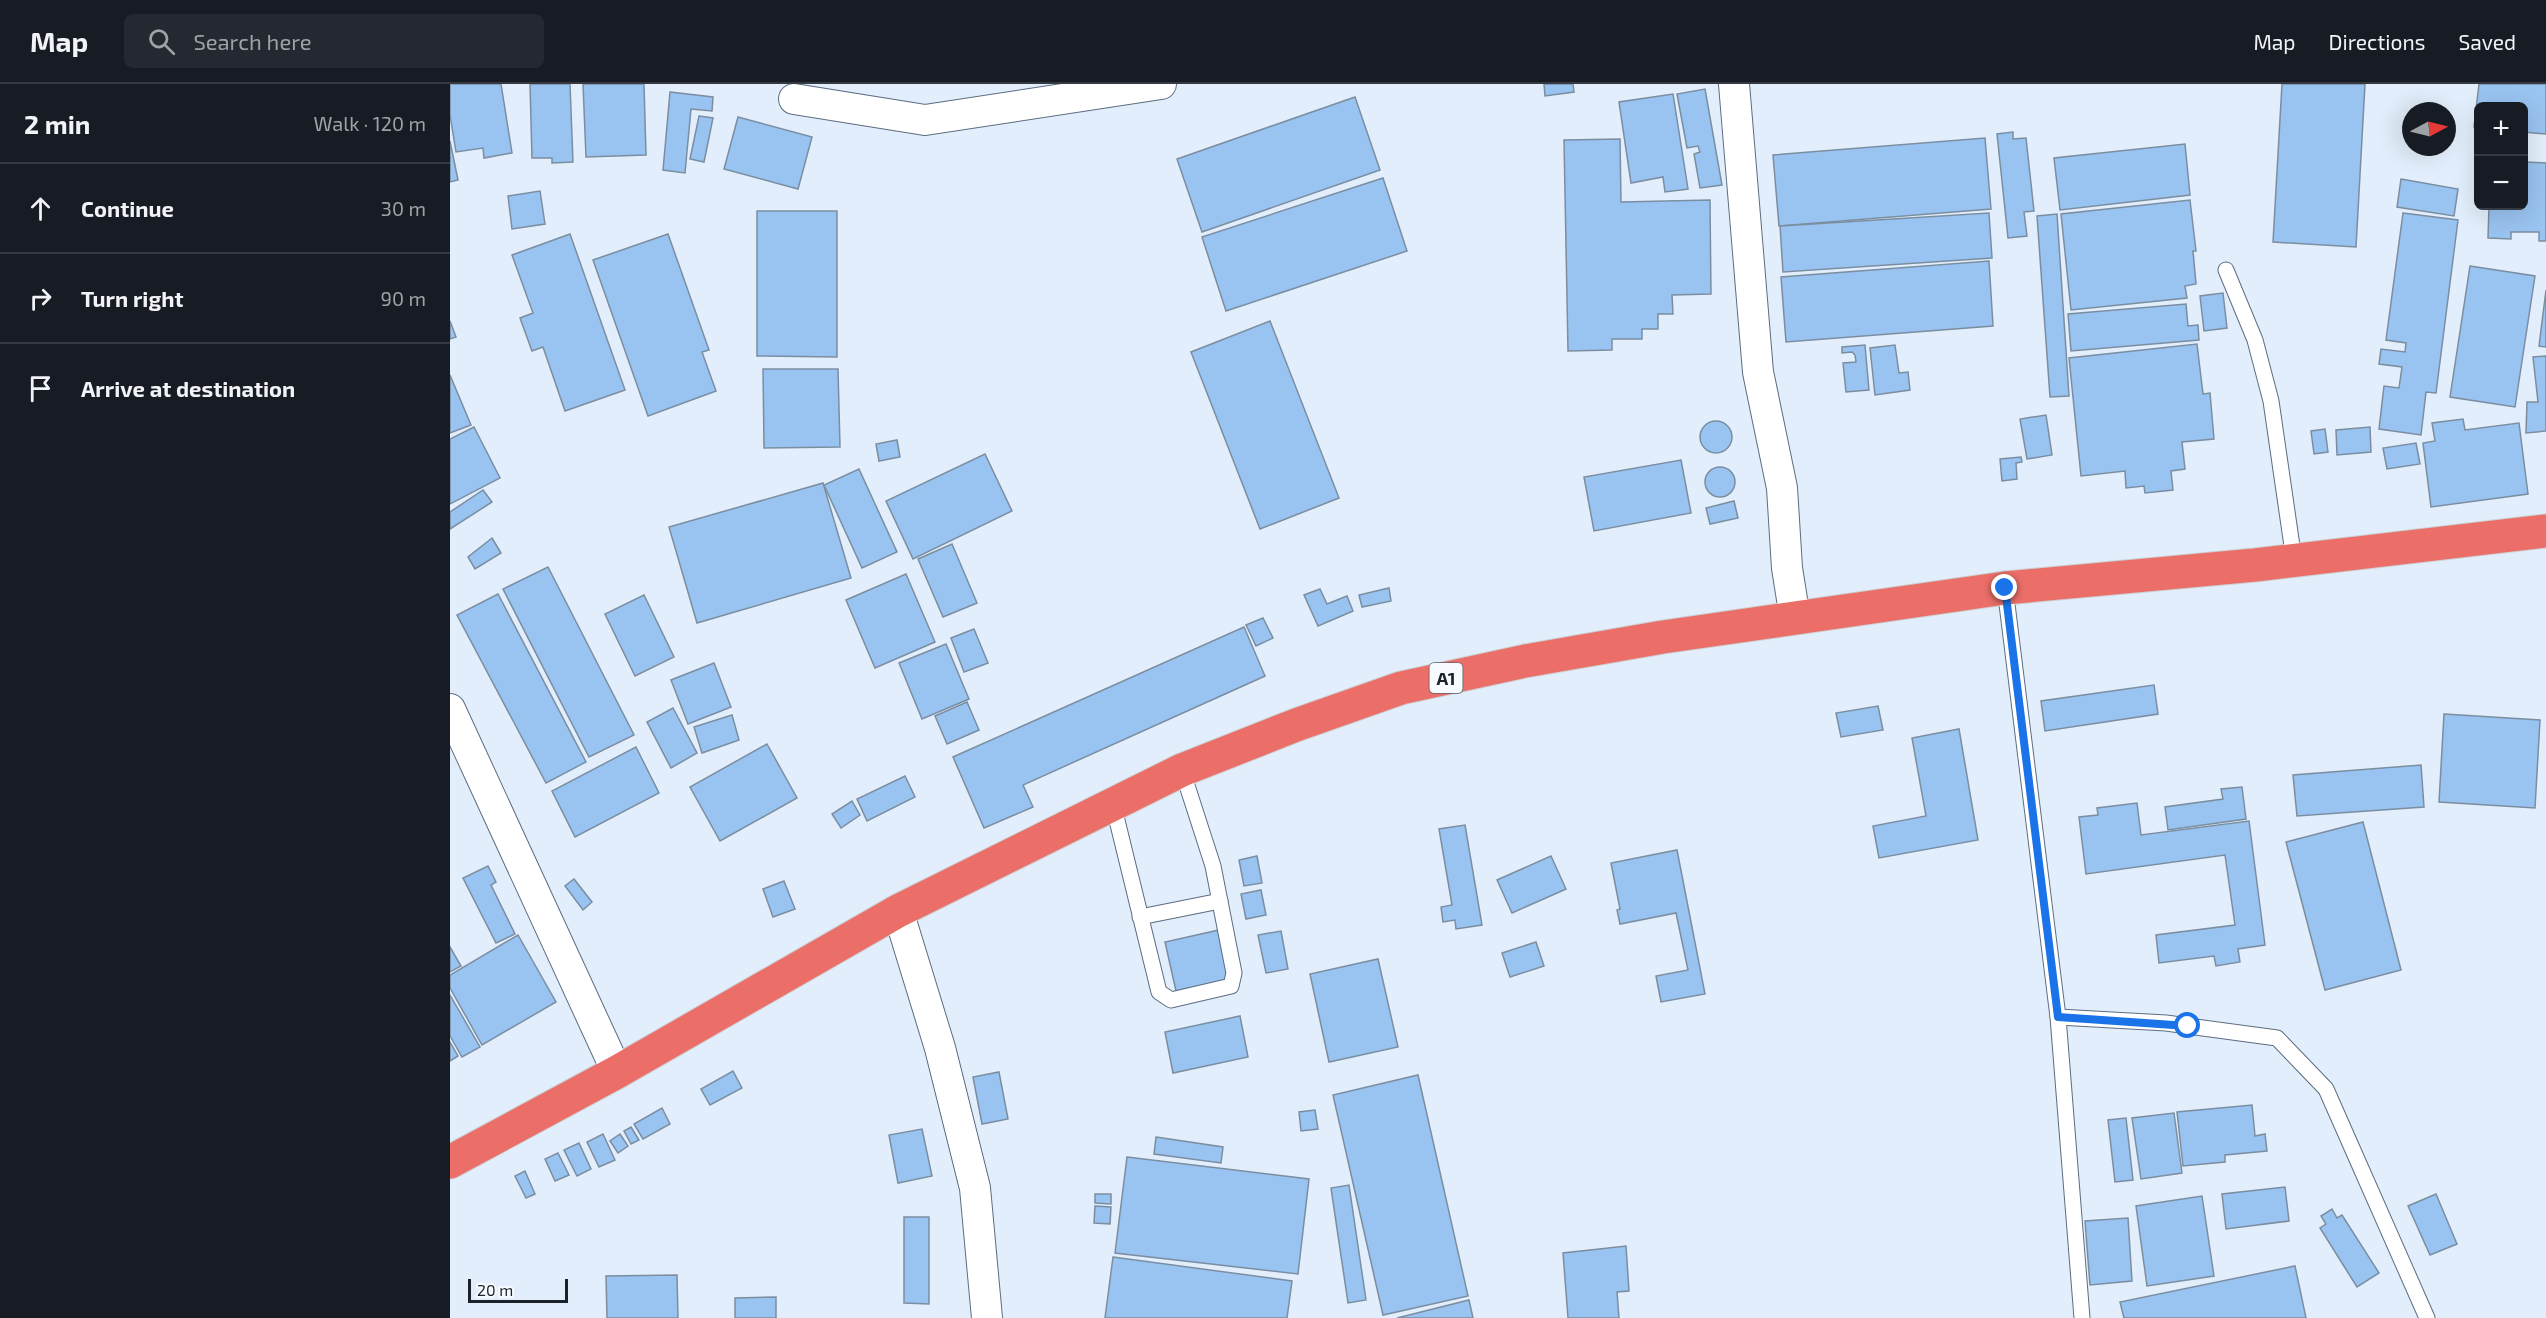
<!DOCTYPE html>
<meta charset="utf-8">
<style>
:root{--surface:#171b24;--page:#242831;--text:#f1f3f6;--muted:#9ea1a6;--line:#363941}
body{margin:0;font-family:"Exo 2",sans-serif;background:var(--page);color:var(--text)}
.controls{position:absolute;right:18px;top:18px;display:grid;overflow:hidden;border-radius:9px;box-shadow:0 6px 24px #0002}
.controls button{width:54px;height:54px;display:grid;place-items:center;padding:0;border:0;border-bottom:2px solid var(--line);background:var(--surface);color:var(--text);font:30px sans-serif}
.compass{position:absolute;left:1952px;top:18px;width:54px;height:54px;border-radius:50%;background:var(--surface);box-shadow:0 6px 24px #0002;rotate:83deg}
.scale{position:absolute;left:18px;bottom:15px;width:100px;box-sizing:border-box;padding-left:6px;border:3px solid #1b222a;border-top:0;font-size:16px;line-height:21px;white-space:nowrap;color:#1b222a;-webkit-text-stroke:4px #f7fbff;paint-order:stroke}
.stop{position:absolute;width:18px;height:18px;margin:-14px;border:4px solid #1a73e8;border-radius:50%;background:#fff}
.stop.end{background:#1a73e8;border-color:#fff;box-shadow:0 2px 6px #0008}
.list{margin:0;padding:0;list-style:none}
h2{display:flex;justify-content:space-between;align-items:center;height:78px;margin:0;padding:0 24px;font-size:26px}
h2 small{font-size:20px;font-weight:400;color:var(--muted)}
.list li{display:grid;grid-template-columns:39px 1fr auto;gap:18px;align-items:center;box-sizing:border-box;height:90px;padding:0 24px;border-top:2px solid var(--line)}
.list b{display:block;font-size:22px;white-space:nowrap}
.list em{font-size:20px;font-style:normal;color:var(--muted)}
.icon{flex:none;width:33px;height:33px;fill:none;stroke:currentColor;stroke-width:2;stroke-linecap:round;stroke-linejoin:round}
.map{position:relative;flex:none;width:2096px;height:1234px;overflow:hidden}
header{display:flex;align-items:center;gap:36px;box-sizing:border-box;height:84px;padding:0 30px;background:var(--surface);border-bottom:2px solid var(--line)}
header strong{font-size:28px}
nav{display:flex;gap:33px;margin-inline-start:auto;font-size:21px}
.search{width:420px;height:54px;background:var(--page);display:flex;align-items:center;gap:15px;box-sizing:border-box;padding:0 21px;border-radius:9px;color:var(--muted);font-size:22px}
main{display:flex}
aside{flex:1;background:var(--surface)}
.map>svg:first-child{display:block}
</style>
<header>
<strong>Map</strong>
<div class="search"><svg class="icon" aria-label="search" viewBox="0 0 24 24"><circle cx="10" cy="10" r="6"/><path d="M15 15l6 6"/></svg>Search here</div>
<nav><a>Map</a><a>Directions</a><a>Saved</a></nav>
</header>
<main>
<aside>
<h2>2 min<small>Walk · 120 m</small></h2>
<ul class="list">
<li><svg class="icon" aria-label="ahead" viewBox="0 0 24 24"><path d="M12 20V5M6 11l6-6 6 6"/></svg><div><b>Continue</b></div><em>30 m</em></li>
<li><svg class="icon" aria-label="right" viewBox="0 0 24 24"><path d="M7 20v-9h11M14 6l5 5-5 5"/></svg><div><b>Turn right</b></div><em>90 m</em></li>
<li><svg class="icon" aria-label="arrive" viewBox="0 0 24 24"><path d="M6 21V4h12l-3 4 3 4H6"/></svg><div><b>Arrive at destination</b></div></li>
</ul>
</aside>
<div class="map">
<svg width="2096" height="1234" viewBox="0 0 2096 1234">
<rect width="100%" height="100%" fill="#e2eefb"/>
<g fill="#99c3f0" stroke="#7b8ea1" stroke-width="1.5">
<path d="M0,0H51L62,69L34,74L33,64L6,68L0,31Z"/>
<path d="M80,0H120L123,78L102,79V74H82Z"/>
<path d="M133,0H194L196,71L136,73Z"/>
<path d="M1094,0H1123L1124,8L1095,12Z"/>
<path d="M1832,0H1915L1906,163L1823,158Z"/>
<path d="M2029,0H2096V50L2074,48V22H2028V44L2024,43Z"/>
<path d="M1255,5L1272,101L1250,104L1244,70L1250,68L1248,62L1237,64L1227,10Z"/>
<path d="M220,8L263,13L262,27L241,25L235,89L213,86Z"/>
<path d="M1223,10L1238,105L1215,108L1213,93L1181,99L1169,18Z"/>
<path d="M905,13L930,86L752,148L727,75Z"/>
<path d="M249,32L263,34L254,78L240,75Z"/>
<path d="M288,33L362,53L348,105L274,85Z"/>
<path d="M1563,48V55L1576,54L1584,127L1574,128L1577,152L1558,154L1547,50Z"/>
<path d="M1535,54L1541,125L1329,142L1323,71Z"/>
<path d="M1170,55L1171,118L1260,116L1261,210L1222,211L1223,230H1208V245H1192V255H1162V266L1118,267L1114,56Z"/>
<path d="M0,57L8,96L0,98Z"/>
<path d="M1735,60L1740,111L1610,126L1604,74Z"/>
<path d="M2074,78L2096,79V157H2089V148H2061V155L2038,154L2039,122H2074Z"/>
<path d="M933,94L957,167L776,227L752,153Z"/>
<path d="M1951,95L2008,105L2004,132L1947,123Z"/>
<path d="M90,107L95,140L62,145L58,112Z"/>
<path d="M1740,116L1746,167H1743L1746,200L1735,202L1737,214L1621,226L1611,130Z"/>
<path d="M307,127H387V273L307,272Z"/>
<path d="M1539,129L1542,174L1333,188L1330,142Z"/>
<path d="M1953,129L2008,136L1986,309L1976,308L1971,351L1929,345L1934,302L1949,304L1952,283L1929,280L1931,265L1955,268L1956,259L1936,256Z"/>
<path d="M1607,130L1619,312L1600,313L1587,132Z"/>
<path d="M120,150L175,306L115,327L93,263L82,267L70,234L83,229L62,171Z"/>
<path d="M218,150L259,266L252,268L266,307L198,332L143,176Z"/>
<path d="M1539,177L1543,242L1336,258L1331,193Z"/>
<path d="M2020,182L2085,192L2065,323L2000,313Z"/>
<path d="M2096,206V263L2089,262Z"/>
<path d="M1773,209L1777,244L1754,247L1750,212Z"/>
<path d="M1736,220L1738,242L1748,241L1749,256L1621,267L1618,230Z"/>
<path d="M0,237L6,253L0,255Z"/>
<path d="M820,237L889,414L810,445L741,268Z"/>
<path d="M1747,260L1753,310L1760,309L1764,355L1732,358L1735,385L1721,387L1723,406L1695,409L1694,402L1676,404L1675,387L1631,392L1619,274Z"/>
<path d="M1415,261L1419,306L1396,308L1393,279L1406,278L1405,271L1402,268L1392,269V263Z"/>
<path d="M1445,261L1449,289L1458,288L1460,306L1425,311L1420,264Z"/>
<path d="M2096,272V347L2076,349L2077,318H2088L2083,273Z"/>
<path d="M313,285H388L390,363L314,364Z"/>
<path d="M0,291L21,341L0,349Z"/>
<path d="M1596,331L1602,371L1577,375L1570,335Z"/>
<path d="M2013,335L2015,346L2069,339L2078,410L1981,423L1973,359L1985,357L1982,339Z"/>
<circle cx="1266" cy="353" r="16"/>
<path d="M24,343L50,394L0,420V355Z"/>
<path d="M1920,343L1921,368L1887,371L1886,346Z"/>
<path d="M1875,345L1878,368L1864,370L1861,347Z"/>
<path d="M447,356L450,373L429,377L426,360Z"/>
<path d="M1966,359L1970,380L1937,385L1933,364Z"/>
<path d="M535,370L562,427L463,475L436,417Z"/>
<path d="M1571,373L1572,378L1566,379L1567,395L1552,397L1550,375Z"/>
<path d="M1231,376L1241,429L1144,447L1134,393Z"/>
<circle cx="1270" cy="398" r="15"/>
<path d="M409,385L447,468L412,484L374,401Z"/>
<path d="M373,399L401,494L247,539L219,443Z"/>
<path d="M33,406L42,418L0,445V428Z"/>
<path d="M1284,417L1288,434L1260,440L1256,424Z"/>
<path d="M42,454L51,469L25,485L18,473Z"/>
<path d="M502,460L527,519L493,533L468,475Z"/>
<path d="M98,483L184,651L139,673L53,505Z"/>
<path d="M456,490L485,558L425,584L396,516Z"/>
<path d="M939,504L941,517L912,523L909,511Z"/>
<path d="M870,505L877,520L897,512L903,527L868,542L854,511Z"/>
<path d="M48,510L136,678L96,699L7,531Z"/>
<path d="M194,511L224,573L185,592L155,530Z"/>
<path d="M813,534L823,554L806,562L796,541Z"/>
<path d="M794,543L815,592L573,701L583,723L534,744L503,673Z"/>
<path d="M524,545L538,579L514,588L501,554Z"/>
<path d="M496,560L519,615L472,635L449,579Z"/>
<path d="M264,579L281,623L238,640L221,596Z"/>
<path d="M1704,601L1708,630L1595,647L1591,617Z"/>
<path d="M517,618L529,646L497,660L485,632Z"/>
<path d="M1428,622L1433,646L1391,653L1386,629Z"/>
<path d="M223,624L247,669L221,684L197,638Z"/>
<path d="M1994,630L2090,636L2085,724L1989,718Z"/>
<path d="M282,631L289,656L252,669L244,643Z"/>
<path d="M1509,645L1528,756L1429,774L1423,742L1476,732L1462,654Z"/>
<path d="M317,660L347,714L270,757L240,703Z"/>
<path d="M186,663L209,709L125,753L102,707Z"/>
<path d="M1971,681L1974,723L1847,732L1843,691Z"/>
<path d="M455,692L465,713L417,737L407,715Z"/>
<path d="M1792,703L1796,735L1718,746L1715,723L1773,715L1771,705Z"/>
<path d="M402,717L410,731L391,744L382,730Z"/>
<path d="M1687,719L1691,751L1799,737L1815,861L1788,865L1790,878L1766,882L1764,872L1709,879L1706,851L1785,841L1775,771L1636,790L1629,733L1648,731L1647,724Z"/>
<path d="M1913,738L1951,886L1875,906L1836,758Z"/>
<path d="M1015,741L1032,841L1006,845L1005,836L993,838L991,823L1002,821L989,745Z"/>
<path d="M1227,766L1255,910L1211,918L1206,892L1238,886L1226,829L1170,840L1167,826L1170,825L1161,779Z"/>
<path d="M807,772L812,799L794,802L789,776Z"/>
<path d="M1101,772L1116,805L1062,829L1047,796Z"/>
<path d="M38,782L46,798L41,801L65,850L46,859L13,794Z"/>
<path d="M124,795L142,818L133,826L115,802Z"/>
<path d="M334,797L345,825L323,833L313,805Z"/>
<path d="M811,806L816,831L796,835L791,810Z"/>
<path d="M769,846L780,895L726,907L715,858Z"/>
<path d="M831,847L838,885L816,889L808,851Z"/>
<path d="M68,851L106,918L32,961L0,904V891Z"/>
<path d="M1086,858L1094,882L1060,893L1052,869Z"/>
<path d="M0,863L11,882L0,888Z"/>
<path d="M928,875L948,963L879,978L860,890Z"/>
<path d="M0,911L30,963L12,973L0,952Z"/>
<path d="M790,932L798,973L723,989L715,948Z"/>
<path d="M0,958L8,972L0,977Z"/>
<path d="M283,987L292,1004L260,1021L251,1005Z"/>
<path d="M549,988L558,1035L532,1040L523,993Z"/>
<path d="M968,991L1018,1212L933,1231L883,1011Z"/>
<path d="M1802,1021L1805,1052L1815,1050L1817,1067L1775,1071V1078L1733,1082L1727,1028Z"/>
<path d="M212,1024L220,1040L193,1055L184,1040Z"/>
<path d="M865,1026L868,1045L851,1047L849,1028Z"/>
<path d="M1724,1029L1732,1089L1691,1095L1682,1034Z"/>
<path d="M1676,1034L1683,1096L1665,1098L1658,1036Z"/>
<path d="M181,1043L189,1056L181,1060L174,1047Z"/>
<path d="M472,1045L482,1092L448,1099L439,1051Z"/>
<path d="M153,1050L165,1076L149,1083L137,1058Z"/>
<path d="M170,1050L178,1062L168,1069L160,1057Z"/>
<path d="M706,1053L773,1063L771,1079L704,1070Z"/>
<path d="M129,1059L141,1085L127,1092L114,1066Z"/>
<path d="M108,1069L119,1091L105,1097L95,1075Z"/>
<path d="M677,1073L859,1095L848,1190L665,1169Z"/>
<path d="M75,1087L85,1110L76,1114L65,1092Z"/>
<path d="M899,1101L916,1216L898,1219L881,1104Z"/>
<path d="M1835,1103L1839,1137L1776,1145L1772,1110Z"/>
<path d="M645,1110H661V1120L645,1119Z"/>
<path d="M1986,1110L2007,1160L1980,1171L1958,1122Z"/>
<path d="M1752,1112L1764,1192L1697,1202L1686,1122Z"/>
<path d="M645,1122L661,1123L660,1140L644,1139Z"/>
<path d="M1882,1125L1887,1134L1892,1131L1929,1189L1907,1203L1870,1144L1876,1140L1871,1132Z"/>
<path d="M454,1133H479V1220L454,1219Z"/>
<path d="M1678,1134L1682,1197L1640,1201L1635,1137Z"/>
<path d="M1176,1162L1179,1207L1167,1208L1169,1234H1118L1113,1169Z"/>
<path d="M663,1173L842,1197L837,1234H655Z"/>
<path d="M1845,1182L1856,1234H1674L1670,1218Z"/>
<path d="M227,1191L228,1234H157L156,1192Z"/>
<path d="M326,1213V1234H285V1214Z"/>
<path d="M1019,1216L1023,1234H947Z"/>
</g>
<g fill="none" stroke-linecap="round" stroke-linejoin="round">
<defs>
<g id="lane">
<path d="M1776,186L1805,256L1821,317L1844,476"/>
<path d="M1555,504L1608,933L1632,1234"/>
<path d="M663,720L709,908L721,916L781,902L784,889L763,782L732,686"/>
<path d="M690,833L770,817"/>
<path d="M1608,933L1716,939L1827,954L1876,1005L1977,1234"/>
</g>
<g id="street">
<path d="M1284,0L1308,288L1332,404L1337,484L1345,534"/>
<path d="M344,15L475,36L711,0"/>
<path d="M0,625L167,988"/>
<path d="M448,827L490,964L525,1104L537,1234"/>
</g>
<path id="highway" d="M0,1078L167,988L448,827L732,686L846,641L951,604L1075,577L1213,553L1555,504L1805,481L2096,447"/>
</defs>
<use href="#lane" stroke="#5c6d80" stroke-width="17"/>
<use href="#street" stroke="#5c6d80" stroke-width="32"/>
<use href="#highway" stroke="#cdced0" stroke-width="35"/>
<use href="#lane" stroke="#fff" stroke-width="15"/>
<use href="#street" stroke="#fff" stroke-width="30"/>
<use href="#highway" stroke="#eb6e68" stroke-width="33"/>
</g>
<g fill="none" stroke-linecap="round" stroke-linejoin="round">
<path stroke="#1a73e8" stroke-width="8" d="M1555,504L1608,933L1738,942"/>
</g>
<g text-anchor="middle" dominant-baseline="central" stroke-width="5" stroke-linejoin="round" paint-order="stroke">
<rect fill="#f7fbff" stroke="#5d636a" stroke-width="1.5" x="979.5" y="579" width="33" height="30" rx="4.5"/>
<g font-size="18" font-weight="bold" fill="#1b222a">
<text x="996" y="594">A1</text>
</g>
</g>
</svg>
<div class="controls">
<button>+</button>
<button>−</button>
</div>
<svg class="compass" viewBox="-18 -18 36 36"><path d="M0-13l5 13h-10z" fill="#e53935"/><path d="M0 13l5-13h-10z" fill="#9ea1a6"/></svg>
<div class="scale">20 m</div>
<div class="stop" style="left:1738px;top:942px"></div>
<div class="stop end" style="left:1555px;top:504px"></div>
</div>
</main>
